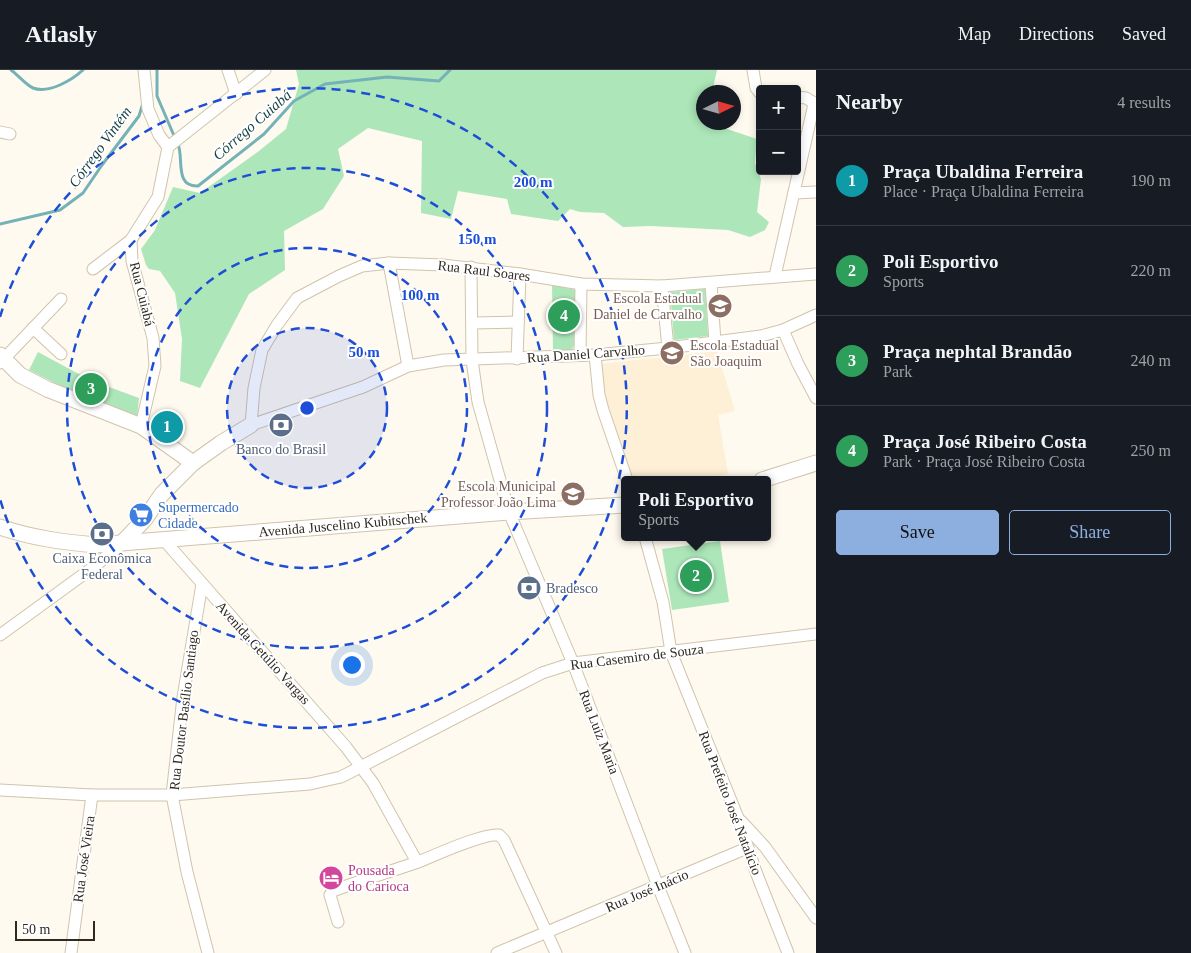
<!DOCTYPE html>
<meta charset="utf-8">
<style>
:root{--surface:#171b24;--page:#20242c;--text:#f1f3f6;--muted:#9ea1a6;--line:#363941;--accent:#8cafe0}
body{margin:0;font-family:"Times New Roman",serif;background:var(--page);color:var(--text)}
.controls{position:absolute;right:15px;top:15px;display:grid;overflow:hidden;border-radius:5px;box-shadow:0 2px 8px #0003}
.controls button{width:45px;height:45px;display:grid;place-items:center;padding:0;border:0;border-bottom:1px solid var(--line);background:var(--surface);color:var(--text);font:25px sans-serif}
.compass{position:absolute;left:696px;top:15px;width:45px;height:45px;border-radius:50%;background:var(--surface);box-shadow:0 2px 8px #0003;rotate:85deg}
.scale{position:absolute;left:15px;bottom:12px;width:80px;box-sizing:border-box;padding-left:5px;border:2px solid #2f2a20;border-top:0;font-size:14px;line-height:18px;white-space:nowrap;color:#2f2a20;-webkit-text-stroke:4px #fff;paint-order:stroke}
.you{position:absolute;left:351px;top:594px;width:18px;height:18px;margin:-12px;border:4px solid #fff;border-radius:50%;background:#1a73e8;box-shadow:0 0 0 8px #1a73e833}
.badge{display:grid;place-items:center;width:32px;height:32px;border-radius:50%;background:var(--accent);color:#fff;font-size:16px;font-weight:700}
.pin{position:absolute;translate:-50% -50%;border:2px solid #fff;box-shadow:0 1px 5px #0006}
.popup{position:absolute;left:621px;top:406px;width:150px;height:65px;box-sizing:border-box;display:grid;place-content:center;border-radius:5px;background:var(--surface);filter:drop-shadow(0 1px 4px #0005);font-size:16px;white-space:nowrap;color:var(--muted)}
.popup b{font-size:19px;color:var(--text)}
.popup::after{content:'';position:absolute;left:50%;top:100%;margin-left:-10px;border:10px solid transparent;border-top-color:var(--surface)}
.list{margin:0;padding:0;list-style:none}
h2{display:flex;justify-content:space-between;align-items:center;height:65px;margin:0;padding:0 20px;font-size:21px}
h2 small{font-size:16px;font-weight:400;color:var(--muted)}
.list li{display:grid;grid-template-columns:32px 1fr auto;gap:15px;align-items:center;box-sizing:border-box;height:90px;padding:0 20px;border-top:1px solid var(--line)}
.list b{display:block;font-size:19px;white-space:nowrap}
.list p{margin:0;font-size:16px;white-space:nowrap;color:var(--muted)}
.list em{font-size:16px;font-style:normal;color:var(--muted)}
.actions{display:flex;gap:10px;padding:15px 20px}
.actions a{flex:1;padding:11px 0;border:1px solid var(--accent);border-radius:5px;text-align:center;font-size:18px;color:var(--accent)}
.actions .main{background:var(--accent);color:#111}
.map{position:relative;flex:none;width:816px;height:883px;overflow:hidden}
header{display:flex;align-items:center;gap:30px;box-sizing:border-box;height:70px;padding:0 25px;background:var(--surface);border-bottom:1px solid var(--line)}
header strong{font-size:24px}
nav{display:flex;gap:28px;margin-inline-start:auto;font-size:18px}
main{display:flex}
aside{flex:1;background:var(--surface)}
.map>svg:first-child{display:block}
</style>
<header>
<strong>Atlasly</strong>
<nav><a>Map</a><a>Directions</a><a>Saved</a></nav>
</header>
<main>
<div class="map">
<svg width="816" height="883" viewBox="0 0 816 883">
<rect width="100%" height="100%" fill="#fffaef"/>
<path fill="#fdf0d6" d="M717,281L735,341L718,345L728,404L695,410H632L605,326L601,294Z"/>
<g fill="#ade7b9">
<path d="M296,0H717L712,22H704V52L726,53L727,59L757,69L755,93L761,109L757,142L769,152L765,160L750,167L728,160L651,156L623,157L604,143L580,142L570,139L558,151L511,144L507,129L458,121L451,149L421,143L422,71L368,58L338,79L344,106L323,139L284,161L285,200L249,224L200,318L180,311L182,269L175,223L160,201L149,199L146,195L141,179L155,160L173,117L200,123L259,81L286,59L299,14Z"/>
<path d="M552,215L576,220L575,273L571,282H553Z"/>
<path d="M705,219L708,266L674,270L670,222Z"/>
<path d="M38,282L90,310L139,328L137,348L85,328L29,300Z"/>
<path d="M720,471L729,532L672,540L662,479Z"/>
</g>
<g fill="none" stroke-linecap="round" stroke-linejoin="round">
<g stroke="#74b2b7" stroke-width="3">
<path d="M11,0C18,5 26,15 33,18C49,24 72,10 83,0"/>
<path d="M157,0V26L175,68"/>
<path d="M178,74C184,88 174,117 198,116L264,64L294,31L325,14L387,7L439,11L450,0"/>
<path d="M0,154L60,140L83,123L102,95L139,46L143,33"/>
</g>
<defs>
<g id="street">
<path d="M144,0L148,39L159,65L168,77"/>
<path d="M228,0L236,24"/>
<path d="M753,0L756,18L760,23"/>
<path d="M797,27L806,28L816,34"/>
<path d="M0,62L10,64"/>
<path d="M794,123L816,122"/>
<path d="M389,193L408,296"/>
<path d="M471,197L472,290L478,332L509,442L573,593L658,816L685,883"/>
<path d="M93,199L131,170"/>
<path d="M816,204L662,216L581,214L520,204L443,195L389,193L362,196L339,206L297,228L277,255L262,280L254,318L251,355L363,317L408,296L444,290L595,285L668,278L761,266L783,260L816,245"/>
<path d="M775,206L814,34"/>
<path d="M711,213L715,272"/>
<path d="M662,216L668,278"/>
<path d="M472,253L518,252"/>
<path d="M33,258L61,284"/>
<path d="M783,260L798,294L816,328"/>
<path d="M580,285L581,214"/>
<path d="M595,285L599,325L603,340L627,410"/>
<path d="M517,289L520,204"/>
<path d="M0,293L61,229"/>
<path d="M141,356L155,296L153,268L132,191L131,170L158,127L168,77L265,0"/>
<path d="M645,467L663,532L671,582L738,748L756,802L788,883"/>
<path d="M164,470L346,677L373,713L417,792"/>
<path d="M202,514L183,627L172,725L187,802L208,883"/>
<path d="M0,565L95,496L122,473"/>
<path d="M0,720L92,725H172L310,714L341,707L542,603L573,593L816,564"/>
<path d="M741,751L765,777L816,848"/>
<path d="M338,852L330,825L333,821C361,810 389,802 418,792C436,785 483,763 499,765L504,770L556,883"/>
<path d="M71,883L92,725"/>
<path d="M497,883L747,778"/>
</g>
<g id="secondary">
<path d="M0,285L20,305L47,319L141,356L193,393"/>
<path d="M762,410L816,393"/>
<path d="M0,457C33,468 62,472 96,475L509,442L625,435"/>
<path d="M122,473L145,449L162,424L193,393L221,373L251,355"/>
</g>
</defs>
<use href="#street" stroke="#d0c4ab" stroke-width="13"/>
<use href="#secondary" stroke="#d0c4ab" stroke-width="17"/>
<use href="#street" stroke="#fff" stroke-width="11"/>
<use href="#secondary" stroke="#fff" stroke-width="15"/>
</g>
<circle cx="307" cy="338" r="80" fill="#1d4ed8" fill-opacity=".12"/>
<g fill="none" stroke="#1d4ed8" stroke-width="2.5" stroke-dasharray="9 6">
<circle cx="307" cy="338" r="80"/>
<circle cx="307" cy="338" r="160"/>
<circle cx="307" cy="338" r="240"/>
<path d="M0 247A320 320 0 1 1 0 429"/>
</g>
<defs>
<symbol id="school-disc" viewBox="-11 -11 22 22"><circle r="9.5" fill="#8d6e63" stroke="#fff"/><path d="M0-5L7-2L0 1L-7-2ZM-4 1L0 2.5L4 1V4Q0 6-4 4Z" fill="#fff"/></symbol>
<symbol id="bank-disc" viewBox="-11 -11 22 22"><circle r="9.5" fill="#5c6f8a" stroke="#fff"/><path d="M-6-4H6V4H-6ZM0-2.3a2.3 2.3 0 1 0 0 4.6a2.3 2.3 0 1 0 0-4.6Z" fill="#fff"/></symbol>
<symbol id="supermarket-disc" viewBox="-11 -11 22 22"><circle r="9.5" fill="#3f7fe0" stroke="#fff"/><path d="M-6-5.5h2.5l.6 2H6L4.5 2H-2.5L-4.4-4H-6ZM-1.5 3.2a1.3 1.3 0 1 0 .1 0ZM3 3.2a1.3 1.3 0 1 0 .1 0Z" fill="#fff"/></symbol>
<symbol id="hotel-disc" viewBox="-11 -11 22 22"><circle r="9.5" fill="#d1479c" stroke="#fff"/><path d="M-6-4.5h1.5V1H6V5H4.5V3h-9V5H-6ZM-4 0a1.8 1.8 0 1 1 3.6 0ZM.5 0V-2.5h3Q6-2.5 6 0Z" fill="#fff"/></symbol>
</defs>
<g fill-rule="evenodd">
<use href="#school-disc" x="706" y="222" width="28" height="28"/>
<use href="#school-disc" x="658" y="269" width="28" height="28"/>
<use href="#bank-disc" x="267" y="341" width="28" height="28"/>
<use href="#school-disc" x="559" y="410" width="28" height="28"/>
<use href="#supermarket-disc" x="127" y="431" width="28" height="28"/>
<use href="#bank-disc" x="88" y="450" width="28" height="28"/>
<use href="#bank-disc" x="515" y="504" width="28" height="28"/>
<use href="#hotel-disc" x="317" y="794" width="28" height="28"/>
</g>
<g text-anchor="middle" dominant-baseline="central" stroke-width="4" stroke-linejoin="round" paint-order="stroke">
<g font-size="14" fill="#2f2a20" stroke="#fff">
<text transform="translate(484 201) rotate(7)">Rua Raul Soares</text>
<text transform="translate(142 224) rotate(76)">Rua Cuiabá</text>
<text transform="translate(586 284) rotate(-4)">Rua Daniel Carvalho</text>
<text transform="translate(343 455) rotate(-5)">Avenida Juscelino Kubitschek</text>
<text transform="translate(263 583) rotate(48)">Avenida Getúlio Vargas</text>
<text transform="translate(637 587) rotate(-7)">Rua Casemiro de Souza</text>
<text transform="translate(184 640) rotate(-83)">Rua Doutor Basílio Santiago</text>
<text transform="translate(599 662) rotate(69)">Rua Luiz Maria</text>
<text transform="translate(730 733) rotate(69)">Rua Prefeito José Natalício</text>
<text transform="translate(84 789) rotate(-82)">Rua José Vieira</text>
<text transform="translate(647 821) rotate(-23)">Rua José Inácio</text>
</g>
<g font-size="14" fill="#785e54" stroke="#fff" text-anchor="end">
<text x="702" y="228">Escola Estadual<tspan x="702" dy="16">Daniel de Carvalho</tspan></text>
<text x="690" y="275" text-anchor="start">Escola Estadual<tspan x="690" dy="16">São Joaquim</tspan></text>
<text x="556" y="416">Escola Municipal<tspan x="556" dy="16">Professor João Lima</tspan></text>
</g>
<g font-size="14" fill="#4e5e75" stroke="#fff">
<text x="281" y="379">Banco do Brasil</text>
<text x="102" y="488">Caixa Econômica<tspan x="102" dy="16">Federal</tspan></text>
<text x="546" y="518" text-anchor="start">Bradesco</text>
</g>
<g font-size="14" fill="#366cbe" stroke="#fff" text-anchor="start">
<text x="158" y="437">Supermercado<tspan x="158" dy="16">Cidade</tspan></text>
</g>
<g font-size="14" fill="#b23c85" stroke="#fff" text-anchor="start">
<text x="348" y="800">Pousada<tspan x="348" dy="16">do Carioca</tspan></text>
</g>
<g font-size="15" font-style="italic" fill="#123d43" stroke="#fff">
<text transform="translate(252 55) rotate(-41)">Córrego Cuiabá</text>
<text transform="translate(100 77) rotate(-54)">Córrego Vintém</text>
</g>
</g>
<circle cx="307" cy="338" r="8" fill="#1d4ed8" stroke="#fff" stroke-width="2.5"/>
<g font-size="15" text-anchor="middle" font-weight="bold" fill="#1d4ed8" stroke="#fff" stroke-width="4" stroke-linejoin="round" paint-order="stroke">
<text x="533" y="117">200 m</text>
<text x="477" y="174">150 m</text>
<text x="420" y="230">100 m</text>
<text x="364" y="287">50 m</text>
</g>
</svg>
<div class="controls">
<button>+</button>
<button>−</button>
</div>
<svg class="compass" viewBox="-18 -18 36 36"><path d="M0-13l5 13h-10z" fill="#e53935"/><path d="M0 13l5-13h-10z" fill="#9ea1a6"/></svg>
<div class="scale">50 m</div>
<div class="you"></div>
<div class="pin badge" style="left:167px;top:357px;background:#0f9aa8">1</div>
<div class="pin badge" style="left:696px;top:506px;background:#2e9e5b">2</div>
<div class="popup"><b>Poli Esportivo</b>Sports</div>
<div class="pin badge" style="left:91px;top:319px;background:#2e9e5b">3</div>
<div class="pin badge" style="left:564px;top:246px;background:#2e9e5b">4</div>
</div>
<aside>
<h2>Nearby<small>4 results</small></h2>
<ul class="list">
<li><span class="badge" style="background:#0f9aa8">1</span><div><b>Praça Ubaldina Ferreira</b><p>Place · Praça Ubaldina Ferreira</p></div><em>190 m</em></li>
<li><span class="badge" style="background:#2e9e5b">2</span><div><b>Poli Esportivo</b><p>Sports</p></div><em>220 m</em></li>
<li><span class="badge" style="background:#2e9e5b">3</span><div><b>Praça nephtal Brandão</b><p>Park</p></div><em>240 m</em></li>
<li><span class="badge" style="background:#2e9e5b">4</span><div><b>Praça José Ribeiro Costa</b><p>Park · Praça José Ribeiro Costa</p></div><em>250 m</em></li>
</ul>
<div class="actions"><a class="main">Save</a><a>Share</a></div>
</aside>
</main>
